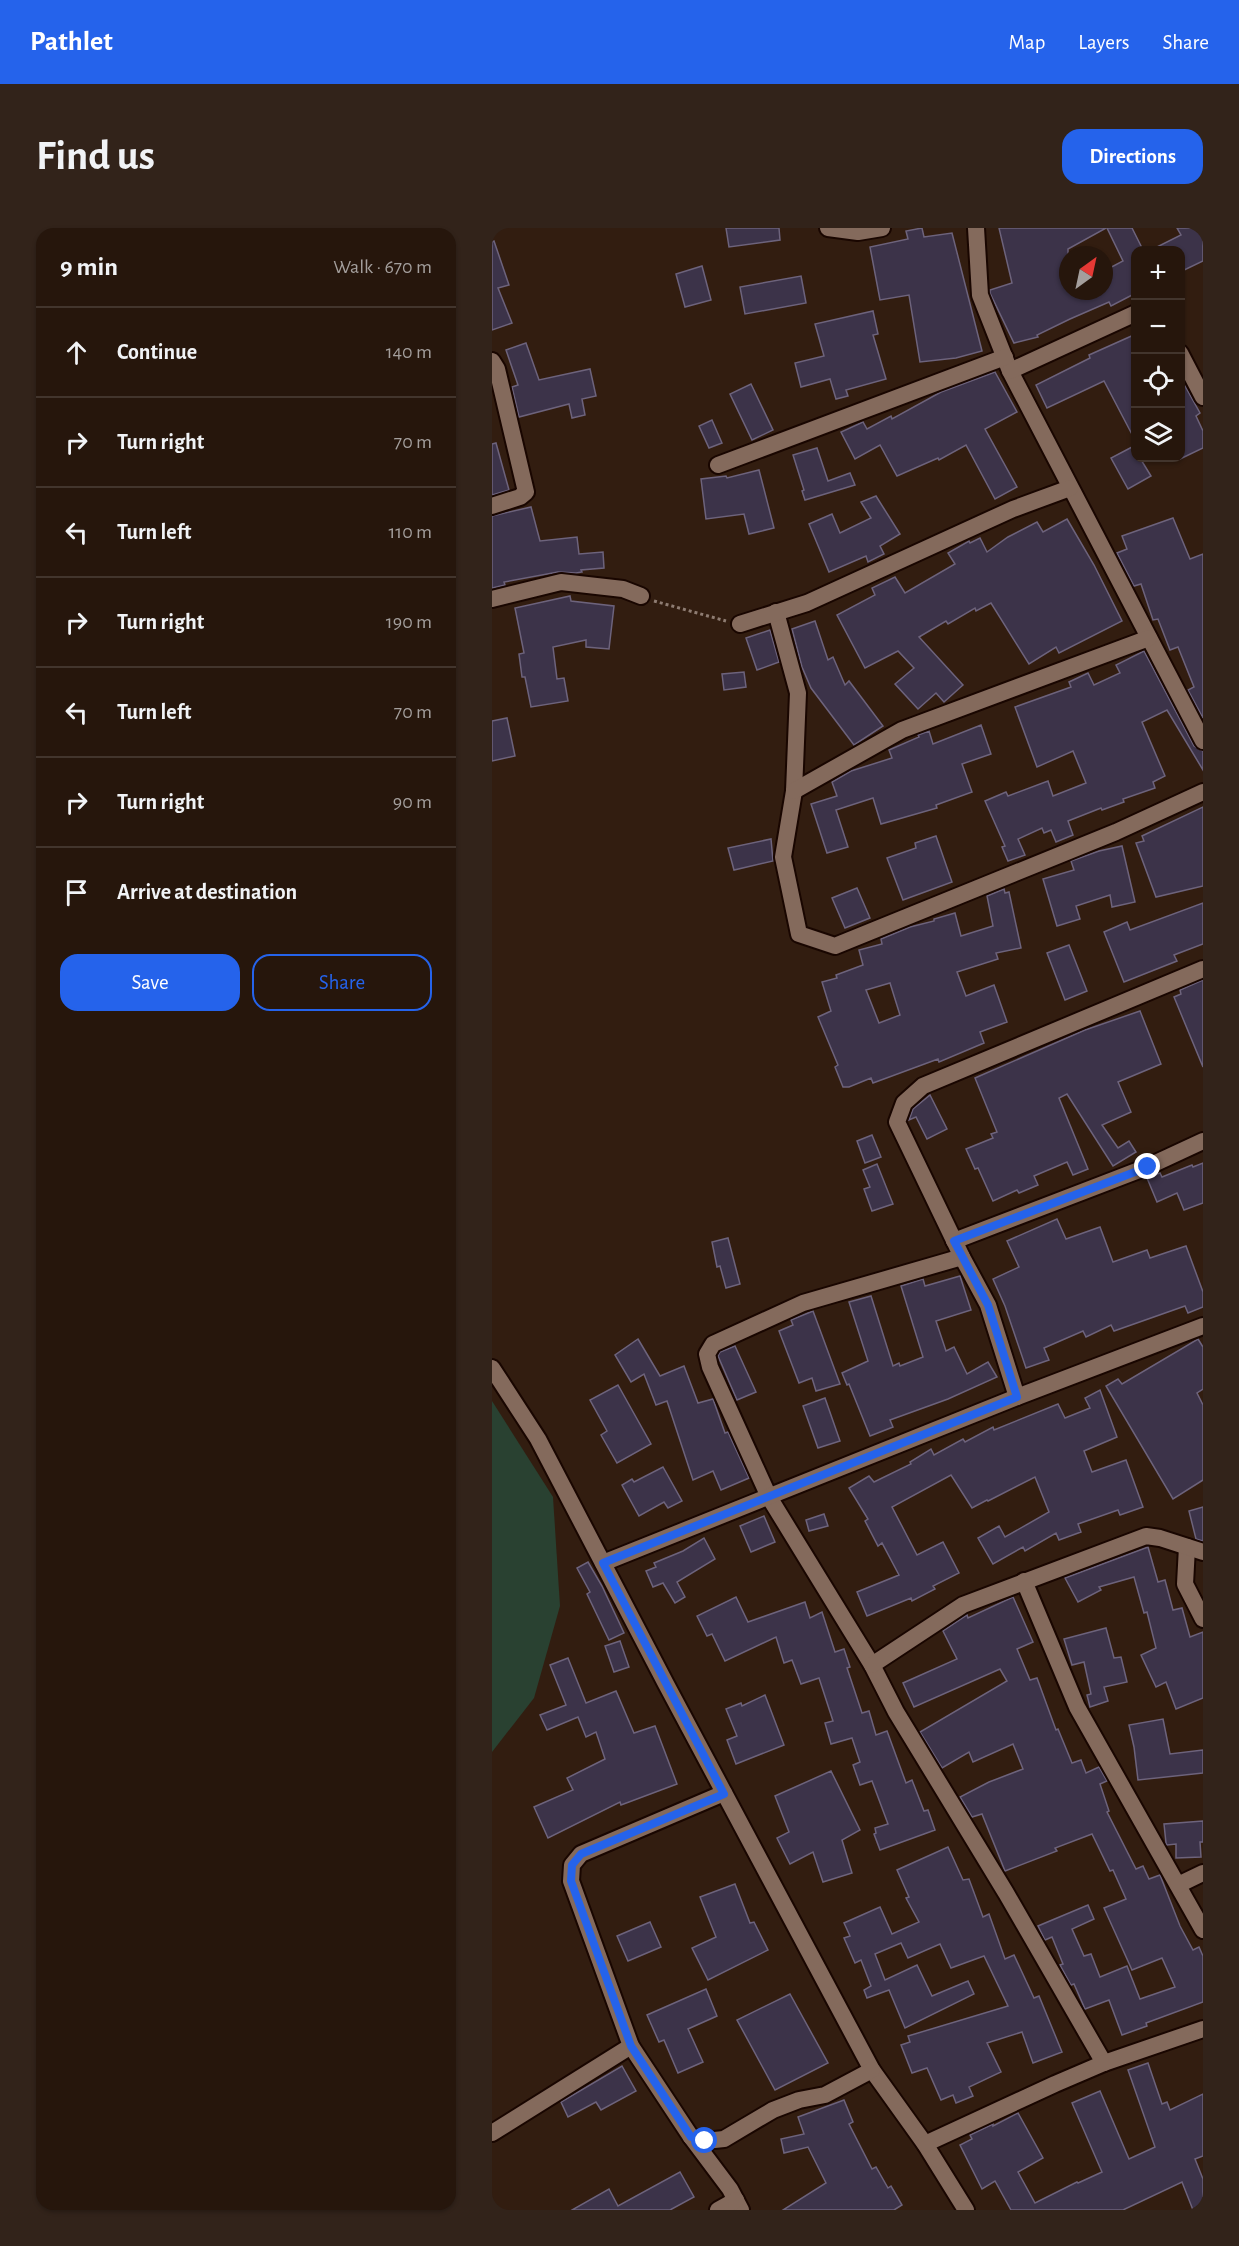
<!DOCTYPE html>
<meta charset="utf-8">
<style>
:root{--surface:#26160c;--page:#32231a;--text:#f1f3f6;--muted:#a49f9d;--line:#42352d;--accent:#2563eb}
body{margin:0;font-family:"Alegreya Sans",sans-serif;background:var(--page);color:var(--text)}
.controls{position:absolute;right:18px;top:18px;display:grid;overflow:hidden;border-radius:12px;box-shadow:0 2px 4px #0004}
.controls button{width:54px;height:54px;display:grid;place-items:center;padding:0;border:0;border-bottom:2px solid var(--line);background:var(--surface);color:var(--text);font:30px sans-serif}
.compass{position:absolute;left:567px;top:18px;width:54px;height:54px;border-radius:50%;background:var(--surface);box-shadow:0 2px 4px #0004;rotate:33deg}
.stop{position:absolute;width:18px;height:18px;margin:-14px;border:4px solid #2563eb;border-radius:50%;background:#fff}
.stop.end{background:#2563eb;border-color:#fff;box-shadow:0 2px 6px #0008}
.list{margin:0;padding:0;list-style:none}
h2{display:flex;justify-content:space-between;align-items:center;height:78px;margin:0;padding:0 24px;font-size:26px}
h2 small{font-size:20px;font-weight:400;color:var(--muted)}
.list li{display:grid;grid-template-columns:39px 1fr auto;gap:18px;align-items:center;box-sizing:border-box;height:90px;padding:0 24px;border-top:2px solid var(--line)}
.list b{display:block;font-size:22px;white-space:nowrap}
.list em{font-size:20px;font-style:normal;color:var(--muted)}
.actions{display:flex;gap:12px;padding:18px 24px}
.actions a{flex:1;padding:14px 0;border:2px solid var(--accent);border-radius:18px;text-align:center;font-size:21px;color:var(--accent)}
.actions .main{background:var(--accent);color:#fff}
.icon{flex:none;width:33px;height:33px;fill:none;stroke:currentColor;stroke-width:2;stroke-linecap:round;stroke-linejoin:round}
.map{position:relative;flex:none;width:711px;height:1982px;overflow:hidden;border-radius:18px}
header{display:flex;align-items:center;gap:36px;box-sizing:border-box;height:84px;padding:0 30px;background:var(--accent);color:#fff}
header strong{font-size:28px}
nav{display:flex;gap:33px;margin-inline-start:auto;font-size:21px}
.intro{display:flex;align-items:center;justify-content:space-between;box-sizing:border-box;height:144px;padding:0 36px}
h1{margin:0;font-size:42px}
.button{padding:15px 27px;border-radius:18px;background:var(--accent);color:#fff;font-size:21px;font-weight:700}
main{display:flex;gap:36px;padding:0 36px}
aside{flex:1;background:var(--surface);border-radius:18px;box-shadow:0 2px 4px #0004}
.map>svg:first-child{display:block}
</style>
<header>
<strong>Pathlet</strong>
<nav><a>Map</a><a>Layers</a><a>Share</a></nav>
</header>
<div class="intro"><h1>Find us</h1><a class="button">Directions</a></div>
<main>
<aside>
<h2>9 min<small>Walk · 670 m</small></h2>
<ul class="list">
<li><svg class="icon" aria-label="ahead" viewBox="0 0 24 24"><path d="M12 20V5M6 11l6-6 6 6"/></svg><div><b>Continue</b></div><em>140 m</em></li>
<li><svg class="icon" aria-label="right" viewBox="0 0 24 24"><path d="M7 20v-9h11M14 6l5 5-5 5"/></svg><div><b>Turn right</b></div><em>70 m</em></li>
<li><svg class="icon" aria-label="left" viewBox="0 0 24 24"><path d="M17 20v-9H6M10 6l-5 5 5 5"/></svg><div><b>Turn left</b></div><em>110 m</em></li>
<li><svg class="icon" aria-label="right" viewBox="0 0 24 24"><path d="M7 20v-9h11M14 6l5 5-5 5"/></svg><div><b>Turn right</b></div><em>190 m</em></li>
<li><svg class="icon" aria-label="left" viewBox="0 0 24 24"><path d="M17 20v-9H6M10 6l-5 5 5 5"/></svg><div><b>Turn left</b></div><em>70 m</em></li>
<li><svg class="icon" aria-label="right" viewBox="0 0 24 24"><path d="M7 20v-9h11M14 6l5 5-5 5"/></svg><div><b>Turn right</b></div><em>90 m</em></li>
<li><svg class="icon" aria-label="arrive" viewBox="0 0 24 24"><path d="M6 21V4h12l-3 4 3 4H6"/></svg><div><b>Arrive at destination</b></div></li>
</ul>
<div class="actions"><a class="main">Save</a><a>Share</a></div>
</aside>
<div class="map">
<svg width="711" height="1982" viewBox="0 0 711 1982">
<rect width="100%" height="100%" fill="#321d10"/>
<path fill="#294131" d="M0,1173L61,1269L68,1378L42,1470L0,1524Z"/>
<g fill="#3c3349" stroke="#6d637c" stroke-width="1.5" fill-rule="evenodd">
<path d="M234,0H287L288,12L237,19Z"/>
<path d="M430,0L432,9L460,5L490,123L464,130L428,134L417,67L388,72L378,19L416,11L414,3Z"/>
<path d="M507,0H614L576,21V63H612V43L631,33L615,0H640L651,22H644V65L619,78L617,74L578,91L545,107L546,109L522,115L498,65V62L520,55Z"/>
<path d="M685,0H711V33L688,44V22H659L689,7Z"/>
<path d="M2,13L17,57L6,60L20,95L0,102V14Z"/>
<path d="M210,38L219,72L193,79L184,46Z"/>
<path d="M309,48L314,75L253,86L248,59Z"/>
<path d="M381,83L386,106L381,107L394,151L354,162L356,168L344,171L338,151L309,159L303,135L332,128L323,96Z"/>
<path d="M644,106V214L612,153L555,180L544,157L598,130L597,127Z"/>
<path d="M34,115L47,152L98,141L104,168L90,171L93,187L80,190L77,176L27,189L20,159L26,157L14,122Z"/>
<path d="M503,144L525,184L493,201L525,259L503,271L474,217L447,232L446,230L405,248L388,217L363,231L349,204L371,194L375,201L399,188L400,191L449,164Z"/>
<path d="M688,149L708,185L704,188L711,203V220L688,231Z"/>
<path d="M259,156L281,202L260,212L238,166Z"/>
<path d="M220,192L230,215L217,220L207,198Z"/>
<path d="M4,215L17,262L0,267V216Z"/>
<path d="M642,218L644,230H648L659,248L636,261L619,230Z"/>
<path d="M325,220L336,253L358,245L363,257L313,272L310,263L312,262L301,227Z"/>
<path d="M267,242L282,300L257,306L252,286L214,291L209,251L234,248L235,250Z"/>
<path d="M384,268L408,306L388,318L392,326L376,334L374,328L337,344L317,296L340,286L348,305L379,290L369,274Z"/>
<path d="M39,279L48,313L85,309L87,326L111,324L112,340L89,342L90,344L84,345L66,344L12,354L13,357L0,360V288Z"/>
<path d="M681,290L698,331L711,326V490L696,462L702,459L686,419L678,422L666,391L661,392L649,356L642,358L625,325L635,321L630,308Z"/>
<path d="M575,291L602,337L630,393L567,425L564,419L537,436L499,375L484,383L483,380L456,396L454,393L427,409L471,457L452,474L444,465L426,481L403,456L422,440L406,423L373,440L345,387L383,367L380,360L403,349L413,365L463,336L456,325L477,313L478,315L488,310L495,324L516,309L545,294L551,304Z"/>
<path d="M78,368L79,373L122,378L117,421L94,419V412L61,419L65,451L72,450L76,473L39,479L33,449H30L27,426L32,425L23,380Z"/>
<path d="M323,393L336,432L341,429L353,457L357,453L391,498L362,517L319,460L310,439L300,401Z"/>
<path d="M278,402L287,434L265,442L254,410Z"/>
<path d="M652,423L702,518L711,523V542L675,482L650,494L673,548L661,554L663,560L631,571L632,574L610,582L609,580L576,593L581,607L564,614L559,602L552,605L550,600L526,611L533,627L516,633L510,619L513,618L493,573L514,564L516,568L556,553L561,568L594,555L581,523L545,539L523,479L579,459L577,454L596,445L602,457L628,445L624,437Z"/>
<path d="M252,444L254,459L232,462L230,446Z"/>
<path d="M15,490L23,528L0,533V493Z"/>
<path d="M489,497L499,526L470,536L480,564L444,577L445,580L389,596L381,570L344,582L356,619L335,625L319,576L345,568L340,554L359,543L400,530L397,522L427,509L426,507L437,503L441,516Z"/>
<path d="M711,579V658L664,669L644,615L652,613L650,608Z"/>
<path d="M444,608L460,654L411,672L395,630L424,620L423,615Z"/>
<path d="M279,611L281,633L242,642L236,620Z"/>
<path d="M630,618L643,674L620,679L618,667L584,678L588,691L565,698L551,651L582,642L579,633L607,623Z"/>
<path d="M365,660L378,690L353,700L340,670Z"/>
<path d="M512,661L513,665L517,664L529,720L504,725L506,731L465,744L474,768L502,757L515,794L488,804L492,815L447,834L446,831L381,855L379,850L357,859H351L343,839L346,837L326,789L339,783L330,754L345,750L344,747L371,737L367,722L390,716L389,711L418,699L442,693V691L463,685L469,708L501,698L495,668ZM398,755L408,787L387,795L374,762Z"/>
<path d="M711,675V716L682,727L685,733L632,754L612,704L635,694L638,702Z"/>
<path d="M577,717L595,763L573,772L555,725Z"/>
<path d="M711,752V839L682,769L689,766L688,762Z"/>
<path d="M648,783L669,836L626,854L639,884L610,897L626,920L637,913L644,924L621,938L575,866L567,870L596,941L581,947L575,934L542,948L546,957L527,965L525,962L501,973L486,940L483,941L474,921L501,910L499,906L505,904L483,850L593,802Z"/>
<path d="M438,867L455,901L435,911L424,889L417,892L421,881Z"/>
<path d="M380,907L389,929L373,935L365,913Z"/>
<path d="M711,935V975L692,982L685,965L665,974L655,950L668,945L670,949L700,937L701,939Z"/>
<path d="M385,936L401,976L380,983L372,961L378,959L371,942Z"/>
<path d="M565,991L574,1011L608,999L621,1034L655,1022L658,1030L694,1018L711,1064V1079L696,1085L693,1078L622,1103L619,1097L594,1109L591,1103L552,1120L557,1132L534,1140L513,1078L501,1051L527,1039L515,1013Z"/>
<path d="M236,1010L248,1056L234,1060L228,1038L225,1039L220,1014Z"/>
<path d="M468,1048L479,1082L444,1093L454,1123L462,1119L475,1146L496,1134L505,1149L456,1171L398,1192L401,1199L378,1208L357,1156L355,1157L350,1145L376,1133L357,1074L379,1068L401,1138L407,1135L408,1138L431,1129L409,1058L431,1051L433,1058Z"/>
<path d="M321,1083L348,1156L324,1163L320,1150L307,1155L287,1103L301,1097L299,1092Z"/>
<path d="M146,1111L168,1148L192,1138L206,1175L221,1171L233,1205L236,1204L257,1250L229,1262L221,1243L201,1252L175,1173L164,1177L152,1146L139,1154L123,1127Z"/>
<path d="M706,1111L711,1119V1161L705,1165L711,1177V1252L681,1271L614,1158L626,1151L630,1156Z"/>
<path d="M243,1118L264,1164L245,1172L226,1128L228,1124Z"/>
<path d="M126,1157L159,1216L125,1235L109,1207L115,1203L98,1172Z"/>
<path d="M608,1162L625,1209L592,1223L600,1244L634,1232L651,1279L628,1287L626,1282L586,1296L589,1304L567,1312L564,1305L533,1323L531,1319L501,1336L486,1310L507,1298L513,1309L557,1284L543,1249L496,1273L495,1272L480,1280L459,1247L400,1279L425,1327L451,1314L467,1345L441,1358L443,1361L420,1373L419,1370L375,1388L365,1364L407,1347L390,1315L386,1318L373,1293L376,1291L357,1260L377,1248L382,1254L419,1236L418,1234L439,1221L442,1227L471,1211L473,1214L501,1199L502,1202L566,1176L573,1190L598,1180L593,1170Z"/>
<path d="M333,1170L348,1213L326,1220L311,1178Z"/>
<path d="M171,1239L190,1273L176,1280L172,1274L147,1288L130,1257L140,1251L142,1254Z"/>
<path d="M711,1279V1313L704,1311L697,1283Z"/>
<path d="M332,1286L336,1298L317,1303L314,1292Z"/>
<path d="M272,1288L283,1314L259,1324L248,1298Z"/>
<path d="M212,1310L223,1331L185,1354L193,1369L183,1375L171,1355L161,1359L154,1343L164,1339L162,1335L191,1323Z"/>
<path d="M656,1319L666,1354L673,1352L681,1382L690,1380L698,1409L711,1404V1470L684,1481L674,1454L664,1459L649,1427L664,1420L655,1384L652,1385L642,1349L607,1359L609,1362L586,1374L573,1350Z"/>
<path d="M96,1334L110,1358L132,1405L117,1412L95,1366L98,1364L85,1340Z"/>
<path d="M244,1369L256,1394L313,1374L318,1390L330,1384L343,1424L352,1421L358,1439L355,1440L370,1485L377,1483L384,1507L395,1503L414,1555L420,1552L432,1583L436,1582L443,1602L388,1622L382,1606L384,1605L383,1600L396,1596L380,1553L368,1557L361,1537L368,1534L360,1510L339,1516L333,1495L341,1493L327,1450L309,1456L300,1432L292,1435L284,1409L233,1433L220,1406L215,1408L205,1388Z"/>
<path d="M521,1369L541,1414L525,1421L538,1452L545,1450L564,1502L566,1501L580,1535L589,1532L594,1545L607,1539L615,1553L608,1556L617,1583L615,1584L644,1641L651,1638L657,1651L668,1647L688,1698L701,1722L707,1719L711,1728V1774L654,1795L655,1798L630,1807L617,1772L593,1781L582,1756L579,1757L568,1737L571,1736L560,1709L553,1712L546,1698L596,1677L602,1691L580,1701L592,1728L599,1726L608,1749L635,1738L648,1771L683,1759L670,1730L640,1742L612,1680L634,1671L621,1642L618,1643L600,1606L563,1620L565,1623L513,1643L490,1586L480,1589L468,1569L497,1554L531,1541L521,1516L481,1534L477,1524L450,1540L428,1504L515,1453L508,1441L422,1479L411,1455L465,1431L451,1403L475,1387L476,1390Z"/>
<path d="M614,1400L622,1430L629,1429L635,1454L612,1459L616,1473L598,1479L595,1467L599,1466L592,1434L580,1437L572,1411Z"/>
<path d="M128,1413L137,1439L122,1444L113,1418Z"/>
<path d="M76,1430L94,1475L124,1463L142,1505L163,1498L185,1556L129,1577L128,1574L56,1610L42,1579L81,1562L75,1550L113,1531L104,1504L94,1509L86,1489L55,1502L48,1487L74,1477L58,1437Z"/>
<path d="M273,1467L292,1517L244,1536L235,1512L245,1508L234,1481L249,1475L250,1478Z"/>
<path d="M671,1491L678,1526L711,1522V1545L646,1552L642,1519L637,1497Z"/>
<path d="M339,1543L368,1602L350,1612L360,1645L331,1654L321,1624L298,1636L285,1610L297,1604L283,1568Z"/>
<path d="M711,1593V1614H708L709,1629L684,1630V1616L675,1617L674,1615L672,1596Z"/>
<path d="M456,1619L471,1652L477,1651L491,1689L497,1686L513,1731L522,1727L542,1770L547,1768L570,1824L541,1835L530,1804L495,1815L509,1844L477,1859L481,1868L464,1875L461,1867L449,1872L435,1840L420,1845L409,1817L418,1814L416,1808L516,1778L492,1728L459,1740L448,1716L416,1730L409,1715L383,1726L393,1752L425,1737L440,1768L476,1753L482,1766L413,1800L397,1762L375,1770L372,1762L379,1758L369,1732L363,1735L352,1710L358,1708L352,1695L388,1679L400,1706L427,1694L414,1670L417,1669L405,1642Z"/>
<path d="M243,1656L258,1695L262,1694L276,1722L216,1752L200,1720L224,1709L208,1669Z"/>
<path d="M158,1694L169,1719L136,1733L125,1708Z"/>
<path d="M214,1761L225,1788L196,1801L211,1834L186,1845L172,1812L167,1814L155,1787Z"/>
<path d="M298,1766L336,1835L283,1862L245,1792Z"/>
<path d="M656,1835L670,1876L675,1874L678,1882L711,1866V1928L703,1931L711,1951V1982H701L690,1954L631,1982H519L503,1953L490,1961L468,1917L480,1911L478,1907L501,1896V1898L526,1885L551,1930L526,1944L543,1975L585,1954L586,1955L610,1944L580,1875L608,1863L637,1931L663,1919L636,1842Z"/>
<path d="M130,1838L144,1863L109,1882L104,1874L76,1889L69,1874Z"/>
<path d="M352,1872L361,1894L357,1896L380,1941L384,1939L396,1960L399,1958L410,1977L402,1982H291L334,1955L316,1919L292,1925L289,1911L312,1906L306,1889Z"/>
<path d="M188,1944L202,1969L178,1982H80L117,1961L126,1978Z"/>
</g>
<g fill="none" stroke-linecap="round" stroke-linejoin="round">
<defs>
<g id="minor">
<path d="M336,0L366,4L390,0"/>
<path d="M484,0L488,67L518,143L711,513"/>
<path d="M688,125L711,169"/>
<path d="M0,133L5,141L34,264L28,269L0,278"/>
<path d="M518,143L644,85"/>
<path d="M226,237L513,129"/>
<path d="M0,371L69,354L131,361L149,368"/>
<path d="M284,384L306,465L302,563L291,629L307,706L343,718L624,604L711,564"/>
<path d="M248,396L315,375L521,281L578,260"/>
<path d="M302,563L410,502L657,410"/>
<path d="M462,1013L655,939L711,913"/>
<path d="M470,1029L311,1075L221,1116L215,1126L218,1139L277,1269L380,1437L404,1484L514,1665L612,1835"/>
<path d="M0,1140L46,1211L174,1456L380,1842L433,1916L474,1982"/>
<path d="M525,1169L496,1077L470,1029L405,894L412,875L431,858L711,741"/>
<path d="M695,1319L693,1356L711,1391"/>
<path d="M111,1335L525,1169L711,1098"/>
<path d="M532,1353L585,1479L711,1702"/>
<path d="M380,1437L471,1377L654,1308L668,1310L711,1324"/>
<path d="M232,1565L89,1626L80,1637L79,1653L139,1818L199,1909L238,1961L249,1982"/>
<path d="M686,1657L711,1645"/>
<path d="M0,1905L139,1818"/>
<path d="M199,1909L213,1913L232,1911L281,1882L307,1872L333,1867L380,1842"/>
<path d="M433,1916L563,1856L612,1835L711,1801"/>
<path d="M226,1982L244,1972"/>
</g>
</defs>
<use href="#minor" stroke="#190600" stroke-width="20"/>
<path stroke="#8e7c72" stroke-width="3" stroke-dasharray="3 3" stroke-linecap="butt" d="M162,373L234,393"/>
<use href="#minor" stroke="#846a5c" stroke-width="16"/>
</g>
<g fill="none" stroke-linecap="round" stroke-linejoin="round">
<path stroke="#2563eb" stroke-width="8" d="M213,1913L199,1909L139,1818L79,1653L80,1637L89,1626L232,1566L111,1335L525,1169L496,1077L462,1013L656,939"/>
</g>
</svg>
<div class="controls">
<button>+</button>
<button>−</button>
<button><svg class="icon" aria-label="locate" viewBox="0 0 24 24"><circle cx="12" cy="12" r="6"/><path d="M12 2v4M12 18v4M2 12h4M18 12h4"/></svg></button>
<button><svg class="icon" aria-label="layers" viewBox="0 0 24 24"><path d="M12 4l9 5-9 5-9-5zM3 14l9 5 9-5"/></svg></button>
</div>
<svg class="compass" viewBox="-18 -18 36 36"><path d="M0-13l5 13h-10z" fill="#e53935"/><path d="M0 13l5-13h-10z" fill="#a49f9d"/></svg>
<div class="stop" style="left:213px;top:1913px"></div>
<div class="stop end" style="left:656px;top:939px"></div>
</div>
</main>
